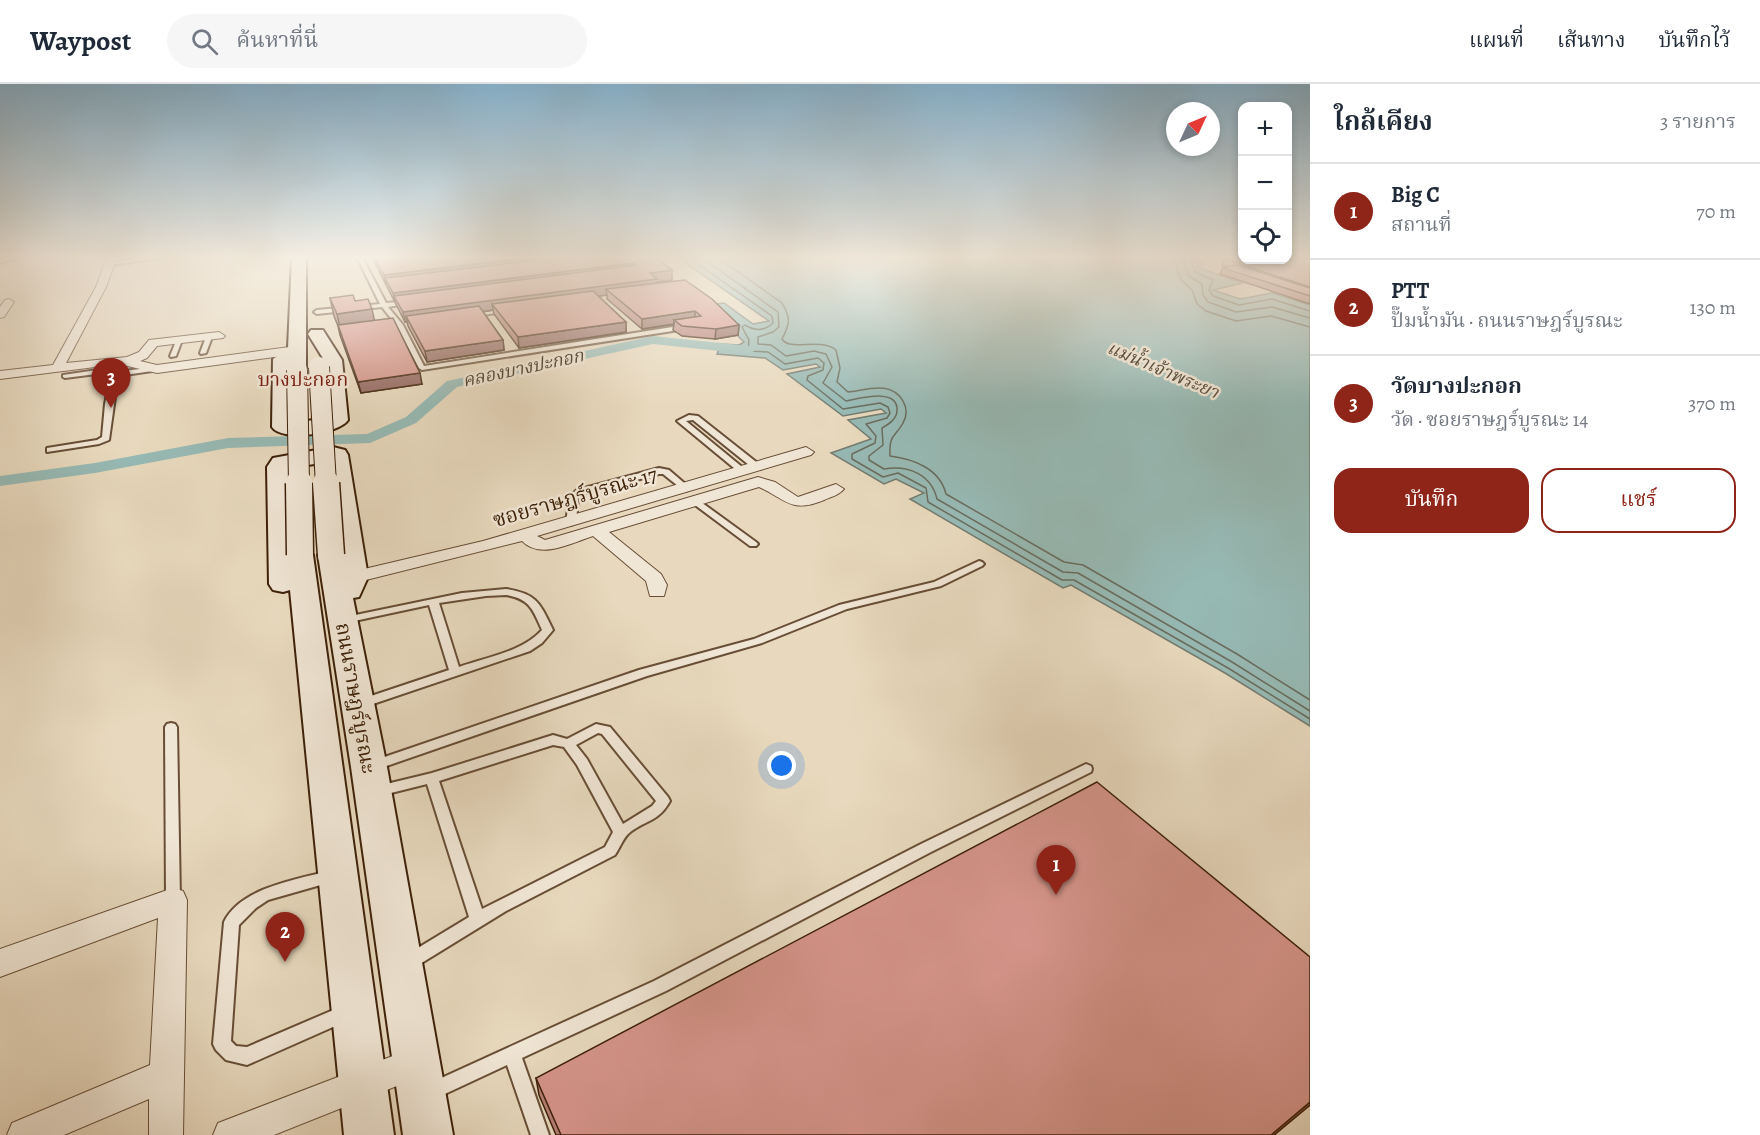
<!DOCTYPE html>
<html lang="th">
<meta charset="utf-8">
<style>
:root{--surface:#fff;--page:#f6f6f7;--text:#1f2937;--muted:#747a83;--line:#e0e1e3;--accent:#8f2418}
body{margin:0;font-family:Alegreya,"Noto Serif Thai",serif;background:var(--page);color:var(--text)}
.controls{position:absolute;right:18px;top:18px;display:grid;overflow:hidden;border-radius:12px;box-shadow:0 3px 9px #0003}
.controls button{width:54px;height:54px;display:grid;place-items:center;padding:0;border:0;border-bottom:2px solid var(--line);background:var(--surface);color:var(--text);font:30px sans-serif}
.compass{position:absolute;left:1166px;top:18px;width:54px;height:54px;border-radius:50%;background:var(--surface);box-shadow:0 3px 9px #0003;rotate:46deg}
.you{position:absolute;left:782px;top:682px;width:21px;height:21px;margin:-15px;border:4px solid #fff;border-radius:50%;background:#1a73e8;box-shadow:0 0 0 9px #1a73e833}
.badge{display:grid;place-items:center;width:39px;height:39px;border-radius:50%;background:var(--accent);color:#fff;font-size:20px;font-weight:700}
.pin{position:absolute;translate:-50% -50px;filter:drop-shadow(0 2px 3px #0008)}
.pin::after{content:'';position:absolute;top:32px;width:21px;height:18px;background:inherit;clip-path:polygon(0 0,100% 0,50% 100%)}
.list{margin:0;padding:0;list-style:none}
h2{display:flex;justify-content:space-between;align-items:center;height:78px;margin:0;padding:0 24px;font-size:26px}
h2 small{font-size:20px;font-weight:400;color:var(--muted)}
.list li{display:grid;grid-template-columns:39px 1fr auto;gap:18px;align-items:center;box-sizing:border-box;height:96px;padding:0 24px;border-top:2px solid var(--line)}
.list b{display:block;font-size:22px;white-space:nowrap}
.list p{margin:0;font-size:20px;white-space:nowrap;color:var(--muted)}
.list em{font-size:20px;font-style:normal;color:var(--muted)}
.actions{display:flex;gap:12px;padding:18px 24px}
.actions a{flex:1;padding:14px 0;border:2px solid var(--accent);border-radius:18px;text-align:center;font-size:21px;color:var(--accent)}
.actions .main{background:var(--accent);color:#fff}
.icon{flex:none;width:33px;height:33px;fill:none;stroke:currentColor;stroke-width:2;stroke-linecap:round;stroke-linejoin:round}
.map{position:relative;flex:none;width:1310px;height:1051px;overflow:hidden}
header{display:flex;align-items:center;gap:36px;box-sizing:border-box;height:84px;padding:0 30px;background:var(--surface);border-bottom:2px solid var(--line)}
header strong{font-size:28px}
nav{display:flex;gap:33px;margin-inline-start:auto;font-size:21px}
.search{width:420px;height:54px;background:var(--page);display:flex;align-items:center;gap:15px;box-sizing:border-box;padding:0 21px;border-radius:33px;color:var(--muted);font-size:22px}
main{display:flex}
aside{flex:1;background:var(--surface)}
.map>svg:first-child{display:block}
</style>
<header>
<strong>Waypost</strong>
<div class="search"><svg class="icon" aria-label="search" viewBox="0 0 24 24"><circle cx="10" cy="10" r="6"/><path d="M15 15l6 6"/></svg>ค้นหาที่นี่</div>
<nav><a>แผนที่</a><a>เส้นทาง</a><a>บันทึกไว้</a></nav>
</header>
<main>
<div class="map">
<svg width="1310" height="1051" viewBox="0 0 1310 1051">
<rect width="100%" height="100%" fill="#e8d9be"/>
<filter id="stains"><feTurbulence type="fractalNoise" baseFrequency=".00333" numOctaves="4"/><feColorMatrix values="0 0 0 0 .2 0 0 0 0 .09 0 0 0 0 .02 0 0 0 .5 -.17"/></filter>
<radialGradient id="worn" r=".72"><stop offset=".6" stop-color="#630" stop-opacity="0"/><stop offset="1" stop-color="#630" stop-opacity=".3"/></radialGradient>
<path fill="#97bab5" stroke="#737c70" stroke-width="1.5" d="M677,173H1191L1204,180L1197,183L1242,199L1213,206L1240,215L1272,209L1310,221V642L1225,589L1071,501L1063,504L910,415L924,409L896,395L884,400L831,369L871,355L848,336L886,329L881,325L843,332L787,290L820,283L816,280L783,286L765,274L717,270L721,260L739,261L744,258L707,221L724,219L753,240L769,237Z"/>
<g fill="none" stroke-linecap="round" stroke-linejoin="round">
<g stroke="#6a6d5e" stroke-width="1.5">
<path d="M688,173L772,232L773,239C765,247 755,247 745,241L742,243L749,256L748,267L768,268L785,280L818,274L824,279L823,286L808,292L807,296L843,325L880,319L888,323L890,329L887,334L866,340L876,352L875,359L852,370V375L883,393L898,389L926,404L928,418L1062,496H1074L1228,584L1310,635"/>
<path d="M701,173L778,228L779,243L773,248L758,253V260L771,261L786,272L814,267L826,270L832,283L823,299L846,317C858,315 898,303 897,326C897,335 889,340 882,344L883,361L869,372V376L884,385C908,381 931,390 937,415L1063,488L1078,489L1232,578L1310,627"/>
<path d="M717,173L782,219C791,234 790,240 782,255C790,268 819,253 836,266L840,284L837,298L848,308C867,306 891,296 903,317C907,324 907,332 903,339C895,354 889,349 890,372C914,375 940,385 946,410L1064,478L1083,481L1237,570L1310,616"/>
<path d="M1173,173L1181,196L1192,206L1197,220L1206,227L1236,237L1271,232L1310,243"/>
<path d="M1182,173L1189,192L1202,200L1203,211L1208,218L1236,228L1272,223L1310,234"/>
<path d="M1190,173L1195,188L1213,196L1209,206L1213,212L1239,221L1272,215L1310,227"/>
</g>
<path fill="#97bab5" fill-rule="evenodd" d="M653,252L749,262L756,266L749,270L653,260L457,303L416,339L370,359L228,364L95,389L0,402V392L95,379L228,354L367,350L406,333L447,297Z"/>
<defs>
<g id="lane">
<path d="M10,173H22L0,179V175Z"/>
<path d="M146,173H165L110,181L107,179Z"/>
<path d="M357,173H362L386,219L408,217L411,219L388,223L403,241L424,282L679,242L682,244L679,246L422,286L419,284L397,242L382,223L317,230L314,228L317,226L380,220Z"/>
<path d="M506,224L509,226L508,227L471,233L468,231Z"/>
<path d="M209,251L212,253L206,269L201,270L200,269L206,253Z"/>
<path d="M177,255L182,256L176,272L171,273L170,272Z"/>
<path d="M157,283L160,285L159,286L118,292L109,356L99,360L47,368V364L97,356L102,353L105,320L111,291L104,289L65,294L63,293V291L104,285L115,288Z"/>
<path d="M689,331L698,332L760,381V385H754L693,336L686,337L747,387L746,389H740L677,337Z"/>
<path d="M659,384L669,386L690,404L686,407L683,406L663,390H659L583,410L578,413L576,438L571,441L566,438L570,412L577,406Z"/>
<path d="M694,413L756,458L758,460L756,462H750L691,418L690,416Z"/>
<path d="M979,477L982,478L984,480L982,482L941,502L847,525L762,559L647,592L372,687L367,685L366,682L367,679L639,586L754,555L839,521L934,498Z"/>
<path d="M506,505C538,510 540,520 553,546L542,559L530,567L364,623H356L354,620L356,617L449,586L429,521L345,539L340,536L341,534L462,509ZM506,511C530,515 533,526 542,546C522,568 487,573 459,583L439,519L486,512Z"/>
<path d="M171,639L175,640L177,643L180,816L178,821L173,823L168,821L166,816L165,643L167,640Z"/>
<path d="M596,640L610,643L668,713L670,717C658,739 644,736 628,750C623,755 619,765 615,771L506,827L415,883L409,885L403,883L401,878L403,873L469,833L427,700L379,712L374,711L372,707L374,703L432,689L553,651L567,655ZM598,649L602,650L656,717L652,722L623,740L587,675L576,661ZM553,661L564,663L577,681L613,748L605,763L482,825L439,697Z"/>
<path d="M1086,680L1091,682L1092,685L1091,688L931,768L666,907L522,974L549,1051H531L507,981L432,1016L426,1013L423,1007L426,1001L654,897L921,760Z"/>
<path d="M333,786L338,788L340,792L338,796L268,816L256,824L239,841L231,957L236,962L247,963L345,921L351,923L353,929L351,935L247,981L226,976L216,966L213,960L224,838C241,803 299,795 333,786Z"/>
</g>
<g id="street">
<path d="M107,173H117L106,203L66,279L127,273L139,268L149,256L219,248L225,252L223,254L157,262L147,274L140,277L157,281L297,262L303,266L297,270L157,289L119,280L0,295V287L53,281L96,203Z"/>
<path d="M9,215L14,218L4,233L0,234V223L5,216Z"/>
<path d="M806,363L814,368L811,371L537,452L545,456L758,393L775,398L798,413L836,400L844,405C839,411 831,413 824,416C791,430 786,415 759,403L609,448L661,490L667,501L664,512H650L646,497L593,452C571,459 541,476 522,457L354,499L347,497L345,493L347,489L483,457Z"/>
<path d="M173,804L183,807L187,816L183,1051H149V1015L64,1051H7L12,1039L150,981L158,834L0,893V865Z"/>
<path d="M416,963L427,968L432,979L427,990L274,1051H213L218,1039Z"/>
</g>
<g id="secondary">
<path d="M292,173H306V284L304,288H291L292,339L328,334L324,276L308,250L311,246H323L342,276L348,336C339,350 282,358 272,343L273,275L288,264Z"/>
<path d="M333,363L345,366L348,371L368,493L359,513L353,514L387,683L453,1051H403L351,683L318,471L322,465L331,463L337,465L327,378L289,384L294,464L309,465L313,471L394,1051H344L290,506L283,508L273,506L269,500L267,383L273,374Z"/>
</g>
</defs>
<use href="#lane" stroke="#684e36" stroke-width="4"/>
<use href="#street" stroke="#684e36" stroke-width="2"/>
<use href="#secondary" stroke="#3d2008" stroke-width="4"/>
<use href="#lane" fill="#f0e6d5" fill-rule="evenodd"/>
<use href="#street" fill="#f0e6d5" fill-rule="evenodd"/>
<use href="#secondary" fill="#f0e6d5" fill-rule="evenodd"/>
<defs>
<g id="secondary-bridge-far1">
<path d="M319,283L326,400"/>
<path d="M297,286L299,400"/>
</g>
<g id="secondary-bridge">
<path d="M299,399L300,471"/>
<path d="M326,399L331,471"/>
</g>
</defs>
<use href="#secondary-bridge-far1" stroke="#3d2008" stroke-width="22" stroke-linecap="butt"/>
<use href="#secondary-bridge" stroke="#3d2008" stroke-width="29" stroke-linecap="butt"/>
<use href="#secondary-bridge-far1" stroke="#f0e6d5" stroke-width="20"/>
<use href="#secondary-bridge" stroke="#f0e6d5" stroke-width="26"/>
</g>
<g fill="#b77f77" stroke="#3d2008" stroke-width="1.5">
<path d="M372,173H655L672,196L657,198V199L739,241L738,251L715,255L682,252L673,246L674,240L642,245L607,215V211L598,212L626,238V248L519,264L494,230L493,226L483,228L503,256L504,266L427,278L408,242L407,238H405Z"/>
<path d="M1310,173V220L1220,190L1223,184L1227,183L1222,181L1225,175Z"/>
<path d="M330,214L355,217L374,237L422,300L361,309L340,251L338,242L334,232Z"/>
<path d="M536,994L1310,1021L1274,1051H556L539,1011Z"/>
</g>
<g fill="#956861" stroke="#3d2008" stroke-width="1.5">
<path d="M534,173H608L385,194L386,200L384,191Z"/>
<path d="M633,179V188L394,212L395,218L393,209Z"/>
<path d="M672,186V196L657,198V204L606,205L607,211L497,226L492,220L493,226L409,238L406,232L407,238H405L403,228Z"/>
<path d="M372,225L376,244L341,249L337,230Z"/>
<path d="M695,227V237L674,236V240L642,245V235Z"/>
<path d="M626,238V248L519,264L518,253Z"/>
<path d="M739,241L738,251L715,255L716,245Z"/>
<path d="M503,256L504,266L427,278L425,267Z"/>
<path d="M420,289L422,300L361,309L358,298Z"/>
<path d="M1310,1018V1021L1274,1051H1271Z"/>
</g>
<g fill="#d5948a" stroke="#3d2008" stroke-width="1.5">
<path d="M374,173H534L384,191Z"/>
<path d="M562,173H655L672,186L650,189L657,195L403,228L394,212L636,181L633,179L393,209L385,194Z"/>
<path d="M1236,173H1242V176H1287V173H1310V203L1225,175Z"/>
<path d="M1237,181L1310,204V212L1223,184Z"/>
<path d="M685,196L712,215L739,241L716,245L682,242L674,236L701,232L695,227L642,235L606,205Z"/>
<path d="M593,207L626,238L518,253L492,220Z"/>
<path d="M353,211L355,217L368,215L372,225L337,230L330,214Z"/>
<path d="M479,222L503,256L425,267L406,232Z"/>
<path d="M393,234L420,289L358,298L338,241Z"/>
<path d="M1097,698L1310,873V1018L1271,1051H561L536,994Z"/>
</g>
<linearGradient id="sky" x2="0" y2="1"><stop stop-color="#87b6d4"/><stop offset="0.54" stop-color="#f5eee2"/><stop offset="1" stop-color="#f5eee2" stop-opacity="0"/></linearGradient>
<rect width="1310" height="321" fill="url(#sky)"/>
<g text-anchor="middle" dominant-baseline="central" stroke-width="5" stroke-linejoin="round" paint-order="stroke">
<g font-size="18" font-style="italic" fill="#584e3c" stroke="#f0e6d5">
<text transform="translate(523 284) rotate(-12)">คลองบางปะกอก</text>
<text transform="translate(1163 286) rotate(23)">แม่น้ำเจ้าพระยา</text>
</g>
<g font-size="20" fill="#7a1f14" stroke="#f0e6d5">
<text x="303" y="295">บางปะกอก</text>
</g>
<g font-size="21" fill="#3d2008" stroke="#f0e6d5">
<text transform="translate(575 413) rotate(-16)">ซอยราษฎร์บูรณะ 17</text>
<text transform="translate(356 614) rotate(80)">ถนนราษฎร์บูรณะ</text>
</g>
</g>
<rect width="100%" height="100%" filter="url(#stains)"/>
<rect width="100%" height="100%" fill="url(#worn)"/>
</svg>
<div class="controls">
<button>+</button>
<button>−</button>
<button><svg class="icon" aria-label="locate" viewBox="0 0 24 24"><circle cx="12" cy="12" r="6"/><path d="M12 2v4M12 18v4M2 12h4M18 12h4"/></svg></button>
</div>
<svg class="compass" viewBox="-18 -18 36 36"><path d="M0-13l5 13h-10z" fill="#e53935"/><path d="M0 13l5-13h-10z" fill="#747a83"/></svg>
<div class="you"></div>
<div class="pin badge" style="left:1056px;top:811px">1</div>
<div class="pin badge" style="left:285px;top:878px">2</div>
<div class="pin badge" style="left:111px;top:324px">3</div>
</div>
<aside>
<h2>ใกล้เคียง<small>3 รายการ</small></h2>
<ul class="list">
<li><span class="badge">1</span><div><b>Big C</b><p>สถานที่</p></div><em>70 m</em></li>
<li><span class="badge">2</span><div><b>PTT</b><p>ปั๊มน้ำมัน · ถนนราษฎร์บูรณะ</p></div><em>130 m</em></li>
<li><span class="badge">3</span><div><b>วัดบางปะกอก</b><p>วัด · ซอยราษฎร์บูรณะ 14</p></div><em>370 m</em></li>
</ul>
<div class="actions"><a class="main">บันทึก</a><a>แชร์</a></div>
</aside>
</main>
